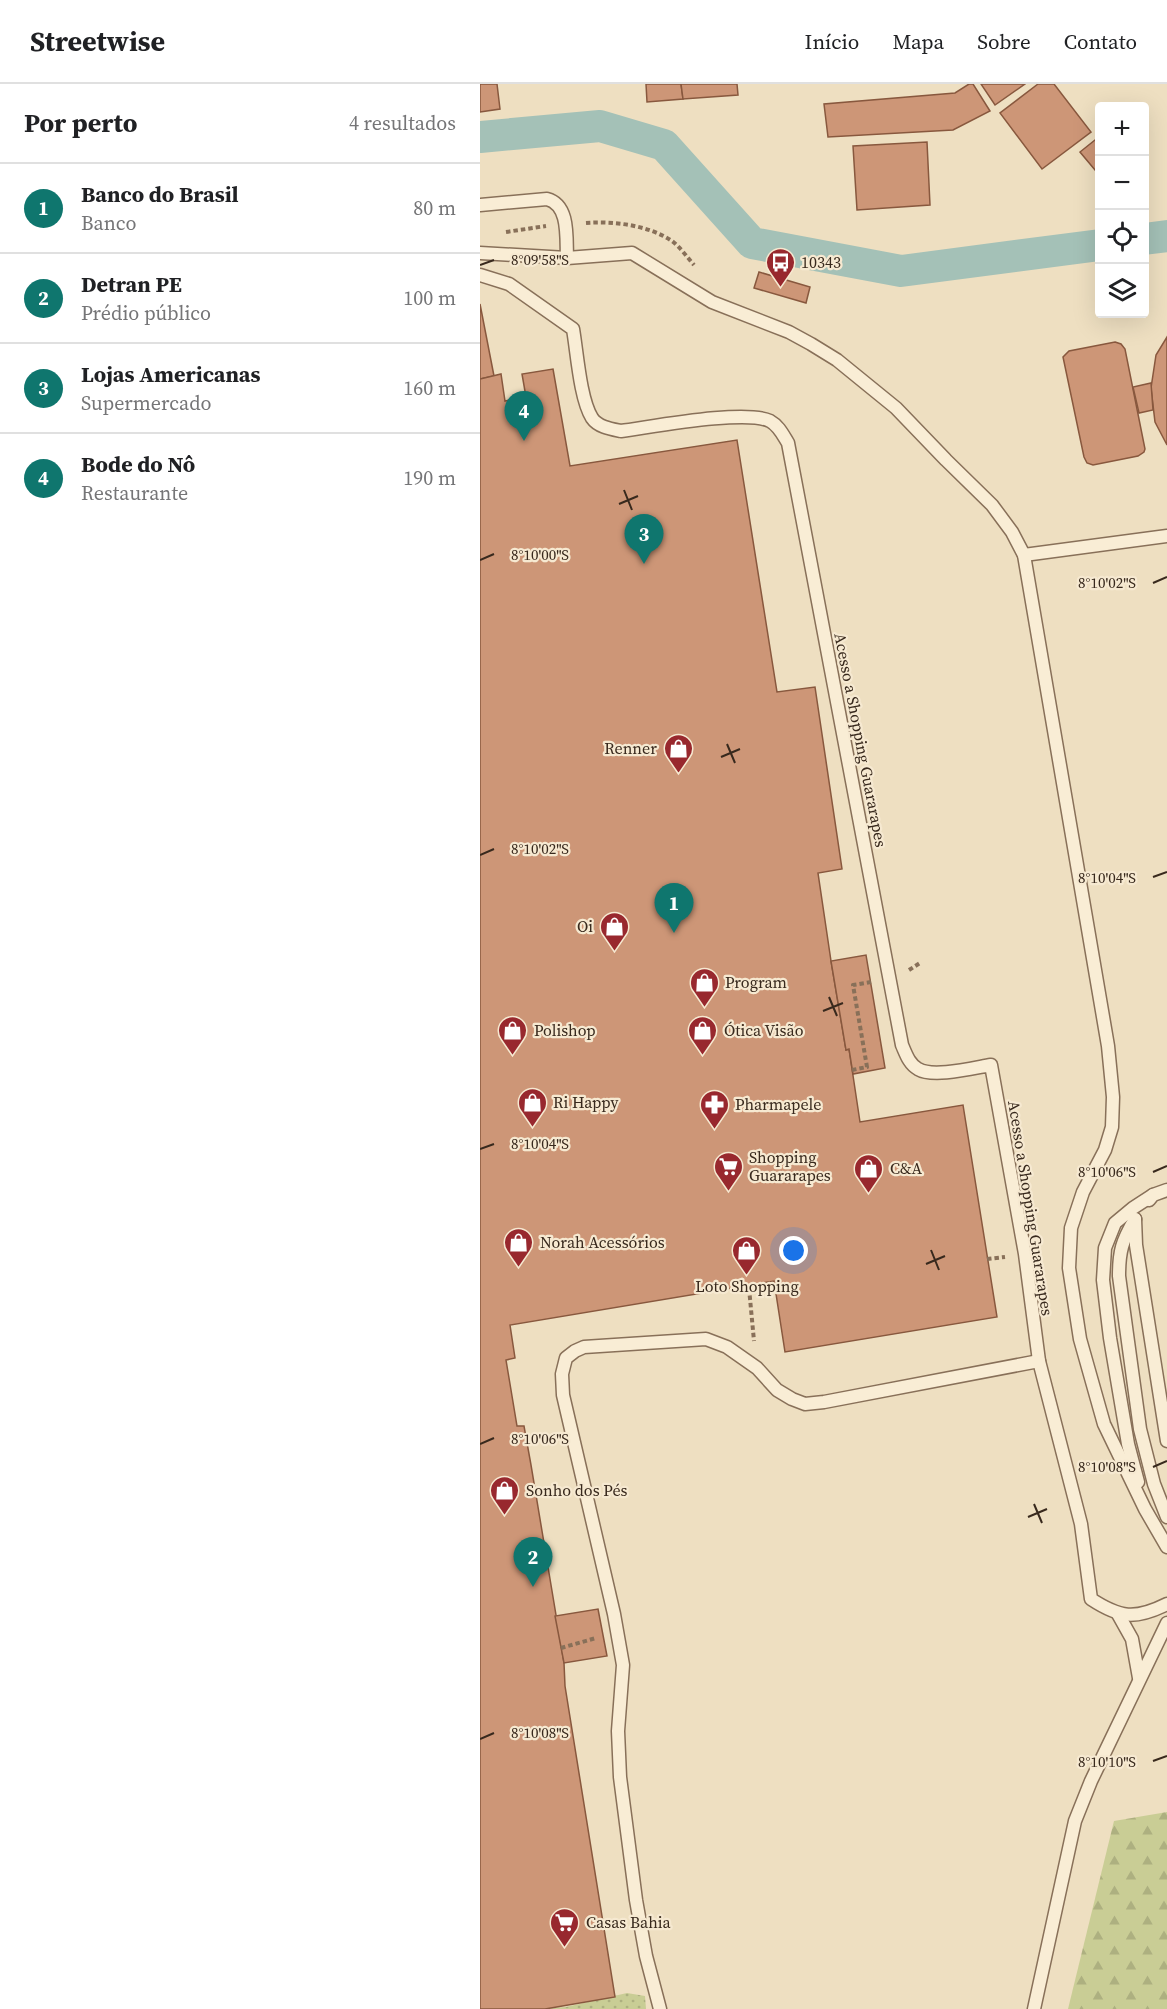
<!DOCTYPE html>
<html lang="pt">
<meta charset="utf-8">
<style>
:root{--surface:#fff;--page:#f2f2f2;--text:#202124;--muted:#757577;--line:#e0e0e0;--accent:#0f766e}
body{margin:0;font-family:"Source Serif 4",serif;background:var(--page);color:var(--text)}
.controls{position:absolute;right:18px;top:18px;display:grid;overflow:hidden;border-radius:6px;box-shadow:0 6px 24px #0002}
.controls button{width:54px;height:54px;display:grid;place-items:center;padding:0;border:0;border-bottom:2px solid var(--line);background:var(--surface);color:var(--text);font:30px sans-serif}
.you{position:absolute;left:314px;top:1167px;width:21px;height:21px;margin:-15px;border:4px solid #fff;border-radius:50%;background:#1a73e8;box-shadow:0 0 0 9px #1a73e833}
.badge{display:grid;place-items:center;width:39px;height:39px;border-radius:50%;background:var(--accent);color:#fff;font-size:20px;font-weight:700}
.pin{position:absolute;translate:-50% -50px;filter:drop-shadow(0 2px 3px #0008)}
.pin::after{content:'';position:absolute;top:32px;width:21px;height:18px;background:inherit;clip-path:polygon(0 0,100% 0,50% 100%)}
.list{margin:0;padding:0;list-style:none}
h2{display:flex;justify-content:space-between;align-items:center;height:78px;margin:0;padding:0 24px;font-size:26px}
h2 small{font-size:20px;font-weight:400;color:var(--muted)}
.list li{display:grid;grid-template-columns:39px 1fr auto;gap:18px;align-items:center;box-sizing:border-box;height:90px;padding:0 24px;border-top:2px solid var(--line)}
.list b{display:block;font-size:22px;white-space:nowrap}
.list p{margin:0;font-size:20px;white-space:nowrap;color:var(--muted)}
.list em{font-size:20px;font-style:normal;color:var(--muted)}
.icon{flex:none;width:33px;height:33px;fill:none;stroke:currentColor;stroke-width:2;stroke-linecap:round;stroke-linejoin:round}
.map{position:relative;flex:none;width:687px;height:1925px;overflow:hidden}
header{display:flex;align-items:center;gap:36px;box-sizing:border-box;height:84px;padding:0 30px;background:var(--surface);border-bottom:2px solid var(--line)}
header strong{font-size:28px}
nav{display:flex;gap:33px;margin-inline-start:auto;font-size:21px}
main{display:flex}
aside{flex:1;background:var(--surface)}
.map>svg:first-child{display:block}
</style>
<header>
<strong>Streetwise</strong>
<nav><a>Início</a><a>Mapa</a><a>Sobre</a><a>Contato</a></nav>
</header>
<main>
<aside>
<h2>Por perto<small>4 resultados</small></h2>
<ul class="list">
<li><span class="badge">1</span><div><b>Banco do Brasil</b><p>Banco</p></div><em>80 m</em></li>
<li><span class="badge">2</span><div><b>Detran PE</b><p>Prédio público</p></div><em>100 m</em></li>
<li><span class="badge">3</span><div><b>Lojas Americanas</b><p>Supermercado</p></div><em>160 m</em></li>
<li><span class="badge">4</span><div><b>Bode do Nô</b><p>Restaurante</p></div><em>190 m</em></li>
</ul>
</aside>
<div class="map">
<svg width="687" height="1925" viewBox="0 0 687 1925">
<defs>
<pattern id="green-dots" width="8" height="8" patternUnits="userSpaceOnUse" patternTransform="scale(1.5)"><rect width="8" height="8" fill="#c9cd95"/><path d="M2 2h.1M6 6h.1" fill="none" stroke="#adb080" stroke-width="1.8" stroke-linecap="round"/></pattern>
<pattern id="forest-firs" width="22" height="20" patternUnits="userSpaceOnUse" patternTransform="scale(1.5)"><rect width="22" height="20" fill="#c9cd95"/><path d="M5 1l3.5 6h-7zM16 11l3.5 6h-7z" fill="#adb080"/></pattern>
</defs>
<rect width="100%" height="100%" fill="#eedfc1"/>
<path fill="url(#green-dots)" d="M147,1909L165,1912L166,1925H51L86,1923Z"/>
<path fill="url(#forest-firs)" d="M687,1728V1925H588L634,1737Z"/>
<g fill="none" stroke-linecap="round" stroke-linejoin="round">
<g stroke="#a4c1b7" stroke-width="32">
<path d="M0,53L120,42L184,61L272,159L421,187L620,161"/>
<path d="M664,155L687,152"/>
</g>
</g>
<g fill="#cd9677" stroke="#88583e" stroke-width="1.5">
<path d="M0,0H17L20,25L0,28Z"/>
<path d="M166,0H201L203,15L167,18Z"/>
<path d="M201,0H257L258,11L203,15Z"/>
<path d="M489,0H493L510,27L473,46L348,53L344,20L475,9Z"/>
<path d="M501,0H545L515,21Z"/>
<path d="M558,0H574L611,48L562,85L520,29Z"/>
<path d="M620,52V92L600,68Z"/>
<path d="M447,58L450,121L377,126L373,62Z"/>
<path d="M279,188L330,203L326,219L274,204Z"/>
<path d="M0,220L14,292L0,295Z"/>
<path d="M687,253V361L675,338L671,304L676,271Z"/>
<path d="M635,258L641,260L645,265L665,365L664,368L658,372L613,381L607,379L604,373L583,273L589,267Z"/>
<path d="M73,285L90,382L257,356L297,608L335,603L362,785L338,789L351,877L366,966L369,965L380,1038L483,1021L517,1233L305,1268L294,1197L30,1241L35,1274L26,1276L37,1342H44L51,1381L84,1579L85,1602L135,1913L65,1925H0V295L21,290L25,317L46,313L42,290Z"/>
<path d="M671,299L673,326L659,329L653,303Z"/>
<path d="M386,871L405,984L373,990L369,965L366,966L351,877Z"/>
<path d="M118,1525L127,1572L84,1579L75,1532Z"/>
</g>
<g fill="none" stroke-linecap="round" stroke-linejoin="round">
<defs>
<g id="lane">
<path d="M0,121L67,115C90,121 86,154 87,174"/>
<path d="M0,169L87,174L152,169L232,218L309,248L331,260L357,276L416,324L466,376L512,421L532,448L544,471L628,962L633,1013L632,1043L625,1066L603,1108L591,1144L589,1184L600,1255L624,1340L665,1425L687,1463"/>
<path d="M0,191L29,200L93,245C97,268 100,315 112,334C118,343 131,345 141,347C172,343 265,325 290,337C299,342 303,351 308,359L422,961C426,970 429,980 438,985C453,994 493,984 511,981L545,1170L559,1277L601,1440L611,1515C640,1534 655,1536 687,1520"/>
<path d="M544,471L687,452"/>
<path d="M669,1116L673,1111L687,1106"/>
<path d="M655,1135C642,1157 639,1167 639,1192L660,1345L674,1400L687,1433"/>
<path d="M655,1135L656,1161L687,1357"/>
<path d="M658,1398L648,1360L630,1254L623,1196L625,1164L635,1139L653,1124L673,1111"/>
<path d="M638,1530L652,1555L659,1594"/>
<path d="M180,1925L166,1872L156,1816L140,1693L138,1647L143,1581L134,1530L83,1311L82,1290L86,1274L95,1267L104,1263L226,1255L247,1263L277,1284L297,1306L312,1315L325,1320L344,1318L559,1277"/>
<path d="M554,1925L595,1737L611,1697L687,1539"/>
</g>
</defs>
<use href="#lane" stroke="#887059" stroke-width="15"/>
<g stroke="#887059" stroke-width="4" stroke-dasharray="4.5 3" stroke-linecap="butt">
<path d="M106,139C134,137 168,141 192,157C200,163 207,173 214,181"/>
<path d="M26,148L66,142"/>
<path d="M429,886L440,879"/>
<path d="M372,986L387,983L373,901L391,898"/>
<path d="M507,1175L525,1173"/>
<path d="M269,1204L274,1257"/>
<path d="M81,1564L116,1554"/>
</g>
<use href="#lane" stroke="#f9edd5" stroke-width="12"/>
</g>
<path fill="none" stroke="#38291d" stroke-width="2" d="M0,181L14,176M144,406L152,426M139,420L158,412M0,476L14,470M673,499L687,493M247,660L255,679M241,673L260,665M0,771L14,765M673,793L687,788M349,913L357,932M343,927L363,919M0,1065L14,1060M673,1088L687,1082M451,1166L459,1186M446,1180L465,1172M0,1360L14,1354M673,1383L687,1377M554,1420L562,1439M548,1433L567,1425M0,1655L14,1649M673,1677L687,1672"/>
<defs>
<symbol id="bus-pin" viewBox="-11 -11 22 30"><path d="M0 17L-7.5 6A9.5 9.5 0 1 1 7.5 6Z" fill="#98282e" stroke="#f6e9d1"/><path d="M-5-6H5V4H4V6H2V4H-2V6H-4V4H-5ZM-3.5-4V0h7V-4ZM-3.5 1.2v1.5H-2V1.2ZM2 1.2v1.5H3.5V1.2Z" fill="#fff"/></symbol>
<symbol id="shop-pin" viewBox="-11 -11 22 30"><path d="M0 17L-7.5 6A9.5 9.5 0 1 1 7.5 6Z" fill="#98282e" stroke="#f6e9d1"/><path d="M-5-2.5h2.3a2.7 3.5 0 0 1 5.4 0H5L5.5 6h-11ZM-1.5-2.5h3a1.5 2.3 0 0 0-3 0Z" fill="#fff"/></symbol>
<symbol id="pharmacy-pin" viewBox="-11 -11 22 30"><path d="M0 17L-7.5 6A9.5 9.5 0 1 1 7.5 6Z" fill="#98282e" stroke="#f6e9d1"/><path d="M-2-6h4v4h4v4h-4v4h-4v-4h-4v-4h4Z" fill="#fff"/></symbol>
<symbol id="supermarket-pin" viewBox="-11 -11 22 30"><path d="M0 17L-7.5 6A9.5 9.5 0 1 1 7.5 6Z" fill="#98282e" stroke="#f6e9d1"/><path d="M-6-5.5h2.5l.6 2H6L4.5 2H-2.5L-4.4-4H-6ZM-1.5 3.2a1.3 1.3 0 1 0 .1 0ZM3 3.2a1.3 1.3 0 1 0 .1 0Z" fill="#fff"/></symbol>
</defs>
<g fill-rule="evenodd">
<use href="#bus-pin" x="284" y="162" width="33" height="45"/>
<use href="#shop-pin" x="182" y="648" width="33" height="45"/>
<use href="#shop-pin" x="118" y="826" width="33" height="45"/>
<use href="#shop-pin" x="208" y="882" width="33" height="45"/>
<use href="#shop-pin" x="16" y="930" width="33" height="45"/>
<use href="#shop-pin" x="206" y="930" width="33" height="45"/>
<use href="#shop-pin" x="36" y="1002" width="33" height="45"/>
<use href="#pharmacy-pin" x="218" y="1004" width="33" height="45"/>
<use href="#supermarket-pin" x="232" y="1066" width="33" height="45"/>
<use href="#shop-pin" x="372" y="1068" width="33" height="45"/>
<use href="#shop-pin" x="22" y="1142" width="33" height="45"/>
<use href="#shop-pin" x="250" y="1150" width="33" height="45"/>
<use href="#shop-pin" x="8" y="1390" width="33" height="45"/>
<use href="#supermarket-pin" x="68" y="1822" width="33" height="45"/>
</g>
<g text-anchor="middle" dominant-baseline="central" stroke-width="4.5" stroke-linejoin="round" paint-order="stroke">
<g font-size="16" fill="#38291d" stroke="#f6e9d1" text-anchor="start">
<text x="321" y="178">10343</text>
<text x="177" y="664" text-anchor="end">Renner</text>
<text x="113" y="842" text-anchor="end">Oi</text>
<text x="245" y="898">Program</text>
<text x="54" y="946">Polishop</text>
<text x="244" y="946">Ótica Visão</text>
<text x="73" y="1018">Ri Happy</text>
<text x="255" y="1020">Pharmapele</text>
<text x="269" y="1073">Shopping<tspan x="269" dy="18">Guararapes</tspan></text>
<text x="410" y="1084">C&amp;A</text>
<text x="60" y="1158">Norah Acessórios</text>
<text x="267" y="1202" text-anchor="middle">Loto Shopping</text>
<text x="46" y="1406">Sonho dos Pés</text>
<text x="106" y="1838">Casas Bahia</text>
</g>
<g font-size="16" fill="#38291d" stroke="#f6e9d1">
<text transform="translate(381 656) rotate(79)">Acesso a Shopping Guararapes</text>
<text transform="translate(551 1124) rotate(81)">Acesso a Shopping Guararapes</text>
</g>
</g>
<g font-size="15" text-anchor="middle" fill="#38291d" stroke="#f6e9d1" stroke-width="4.5" stroke-linejoin="round" paint-order="stroke">
<text x="60" y="181">8°09'58"S</text>
<text x="60" y="476">8°10'00"S</text>
<text x="627" y="504">8°10'02"S</text>
<text x="60" y="770">8°10'02"S</text>
<text x="627" y="799">8°10'04"S</text>
<text x="60" y="1065">8°10'04"S</text>
<text x="627" y="1093">8°10'06"S</text>
<text x="60" y="1360">8°10'06"S</text>
<text x="627" y="1388">8°10'08"S</text>
<text x="60" y="1654">8°10'08"S</text>
<text x="627" y="1683">8°10'10"S</text>
</g>
</svg>
<div class="controls">
<button>+</button>
<button>−</button>
<button><svg class="icon" aria-label="locate" viewBox="0 0 24 24"><circle cx="12" cy="12" r="6"/><path d="M12 2v4M12 18v4M2 12h4M18 12h4"/></svg></button>
<button><svg class="icon" aria-label="layers" viewBox="0 0 24 24"><path d="M12 4l9 5-9 5-9-5zM3 14l9 5 9-5"/></svg></button>
</div>
<div class="you"></div>
<div class="pin badge" style="left:194px;top:849px">1</div>
<div class="pin badge" style="left:53px;top:1503px">2</div>
<div class="pin badge" style="left:164px;top:480px">3</div>
<div class="pin badge" style="left:44px;top:357px">4</div>
</div>
</main>
